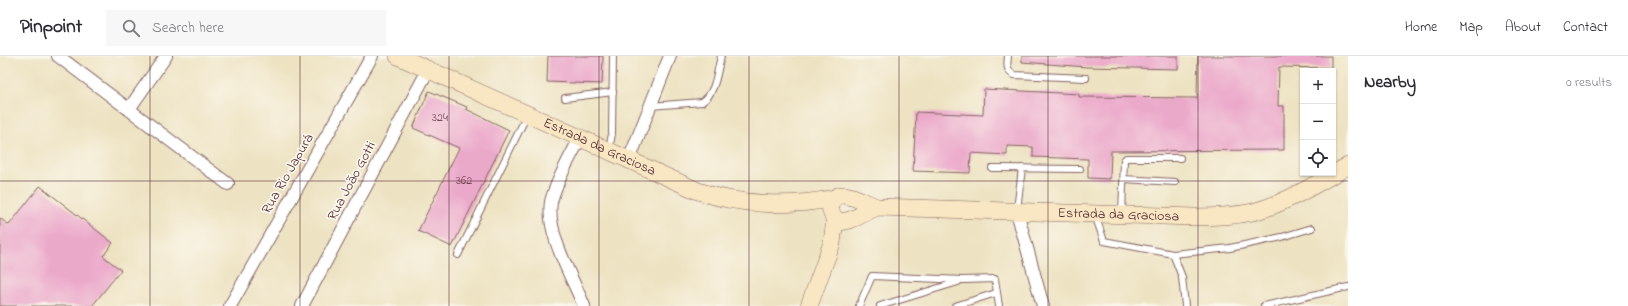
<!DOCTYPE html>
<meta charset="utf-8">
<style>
:root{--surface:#fff;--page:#f7f7f7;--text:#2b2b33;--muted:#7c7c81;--line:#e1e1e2}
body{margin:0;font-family:"Indie Flower",sans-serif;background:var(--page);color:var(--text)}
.controls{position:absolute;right:12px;top:12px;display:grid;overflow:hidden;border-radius:0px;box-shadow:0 1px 3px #0004}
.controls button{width:36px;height:36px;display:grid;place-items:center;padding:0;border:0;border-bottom:1px solid var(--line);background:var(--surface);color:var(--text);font:20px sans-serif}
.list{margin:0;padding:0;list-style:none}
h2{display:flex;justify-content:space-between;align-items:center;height:52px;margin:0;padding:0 16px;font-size:17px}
h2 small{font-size:13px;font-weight:400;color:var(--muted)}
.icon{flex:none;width:22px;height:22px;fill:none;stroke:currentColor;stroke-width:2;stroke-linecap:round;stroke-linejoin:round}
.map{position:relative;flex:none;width:1348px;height:250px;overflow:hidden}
header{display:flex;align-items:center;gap:24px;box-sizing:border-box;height:56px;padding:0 20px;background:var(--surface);border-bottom:1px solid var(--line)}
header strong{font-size:19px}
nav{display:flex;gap:22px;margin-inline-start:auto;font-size:14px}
.search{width:280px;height:36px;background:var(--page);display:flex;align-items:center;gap:10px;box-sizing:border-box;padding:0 14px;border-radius:0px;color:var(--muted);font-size:15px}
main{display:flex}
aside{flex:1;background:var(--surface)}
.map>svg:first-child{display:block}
</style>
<header>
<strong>Pinpoint</strong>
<div class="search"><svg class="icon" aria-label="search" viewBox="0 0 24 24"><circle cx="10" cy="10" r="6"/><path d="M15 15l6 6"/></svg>Search here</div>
<nav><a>Home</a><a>Map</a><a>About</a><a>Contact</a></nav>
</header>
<main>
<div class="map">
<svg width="1348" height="250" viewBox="0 0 1348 250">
<rect width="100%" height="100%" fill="#fbf7ec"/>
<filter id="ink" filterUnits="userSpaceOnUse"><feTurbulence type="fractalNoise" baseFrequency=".025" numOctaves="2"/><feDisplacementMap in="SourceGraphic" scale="8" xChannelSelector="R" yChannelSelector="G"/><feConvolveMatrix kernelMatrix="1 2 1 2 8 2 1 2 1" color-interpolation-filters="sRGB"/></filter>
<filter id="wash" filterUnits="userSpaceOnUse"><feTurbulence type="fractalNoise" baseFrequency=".012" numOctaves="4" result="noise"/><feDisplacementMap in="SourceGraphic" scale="16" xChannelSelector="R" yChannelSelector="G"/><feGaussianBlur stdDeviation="0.9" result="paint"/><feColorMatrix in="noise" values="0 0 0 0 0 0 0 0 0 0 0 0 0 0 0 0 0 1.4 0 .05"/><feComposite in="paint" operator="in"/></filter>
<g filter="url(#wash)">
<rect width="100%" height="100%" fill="#ede2c1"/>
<g id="blocks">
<g fill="#eba9ca">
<path d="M548,0H603L602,28L547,26Z"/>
<path d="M1022,0H1178V13L1087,11L1022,6Z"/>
<path d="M1198,0H1331V12L1279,11L1278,50H1284V94L1111,95L1110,123L1088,122V103L1033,101V91L1007,90V99L971,97L970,117L913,115L916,56L983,59L984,33L1079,38V41L1197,42Z"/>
<path d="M429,35L467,51L466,53L509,74L452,191L418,175L459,92L413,72Z"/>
<path d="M40,130L113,187L103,200L121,214L92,250H0V162L9,169Z"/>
</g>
</g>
</g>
<g filter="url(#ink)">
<use href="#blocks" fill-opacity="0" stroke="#836360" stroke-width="1"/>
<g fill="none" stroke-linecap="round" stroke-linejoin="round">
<defs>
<g id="lane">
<path d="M1008,0C1007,8 1006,15 1014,19L1086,22"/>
<path d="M565,42L613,36"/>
<path d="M650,50L702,46C716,37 717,15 721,0"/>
<path d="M609,93L612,78L613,0"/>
<path d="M992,112L1080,113"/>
<path d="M1124,123L1175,126"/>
<path d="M1017,154L1022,112"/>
<path d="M1122,157L1124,104L1126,102H1180"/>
<path d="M1095,159L1104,185L1173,198L1182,221L1185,250"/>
<path d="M1173,198L1230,192L1282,181L1312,172"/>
<path d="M458,199L527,59"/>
<path d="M859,250L872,220L963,224L995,223L999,250"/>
<path d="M880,250L958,226"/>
<path d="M955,250L996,237"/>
<path d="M1264,250L1348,231"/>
</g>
<g id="street">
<path d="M58,0L228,128"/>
<path d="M129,53L166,0"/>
<path d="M580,82C571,100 555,127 551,146C546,177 572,221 584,250"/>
<path d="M629,104L670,0"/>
<path d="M1017,156L1043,250"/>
<path d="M230,250L372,0"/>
<path d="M302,250L428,14"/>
</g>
<g id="secondary">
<path id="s1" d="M398,0L698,135C741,150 790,151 835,142"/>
<path id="s2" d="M877,151C867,155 856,163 846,165C829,169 824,141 842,139C850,138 868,148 877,151L1194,161C1214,161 1234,160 1253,156C1287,147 1317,127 1348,110"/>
<path d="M809,250L832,187L835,163"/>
</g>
</defs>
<use href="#lane" stroke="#836360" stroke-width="8"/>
<use href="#street" stroke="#836360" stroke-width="14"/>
<use href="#secondary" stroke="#836360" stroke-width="18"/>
<use href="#lane" stroke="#fff" stroke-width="6"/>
<use href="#street" stroke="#fff" stroke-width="12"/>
<use href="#secondary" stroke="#f9e7c3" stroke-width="17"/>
</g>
</g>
<path fill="none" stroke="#4a1f2b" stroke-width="1" stroke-opacity="0.55" d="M150,0V250M300,0V250M449,0V250M599,0V250M749,0V250M899,0V250M1048,0V250M1198,0V250M0,125H1348"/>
<g text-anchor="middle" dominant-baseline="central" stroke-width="3.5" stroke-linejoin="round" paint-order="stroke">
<g font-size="12" fill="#724253">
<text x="440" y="62">324</text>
<text x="464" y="125">362</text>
</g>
<g font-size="14" fill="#4a1f2b" stroke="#fbf7ec">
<text stroke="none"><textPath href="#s1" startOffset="221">Estrada da Graciosa</textPath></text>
<text transform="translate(288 118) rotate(-60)">Rua Rio Japurá</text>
<text transform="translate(352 125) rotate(-62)">Rua João Gotti</text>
<text stroke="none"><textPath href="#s2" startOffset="355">Estrada da Graciosa</textPath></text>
</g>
</g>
</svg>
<div class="controls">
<button>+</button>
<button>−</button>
<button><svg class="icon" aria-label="locate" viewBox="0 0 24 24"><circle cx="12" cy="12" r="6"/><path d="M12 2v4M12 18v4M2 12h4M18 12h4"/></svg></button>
</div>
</div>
<aside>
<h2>Nearby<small>0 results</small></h2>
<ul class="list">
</ul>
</aside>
</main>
